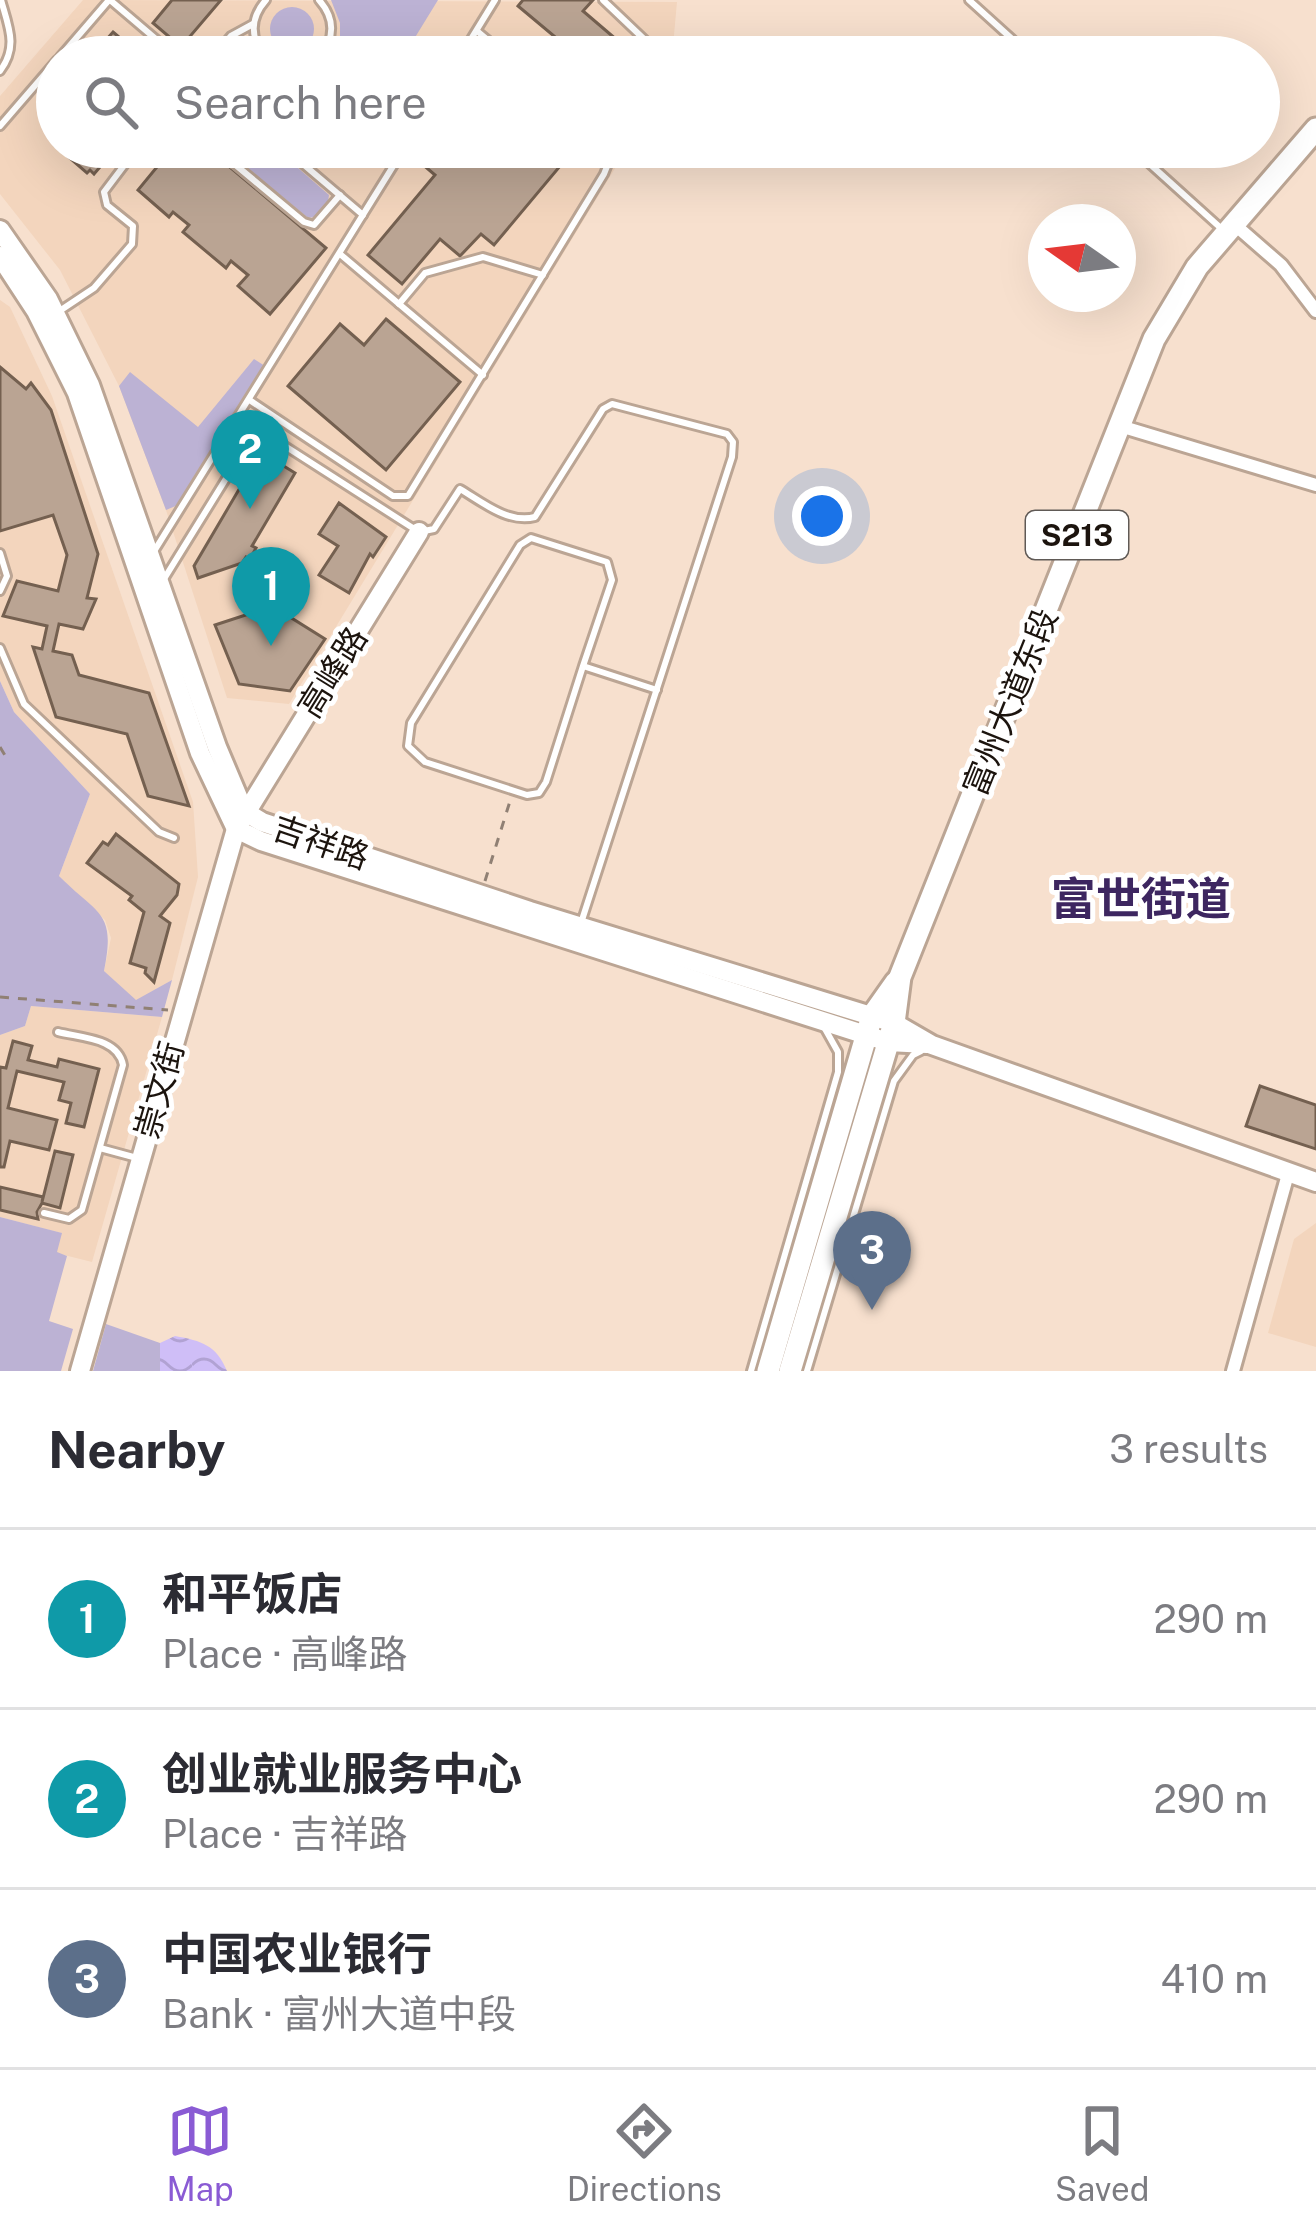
<!DOCTYPE html>
<meta charset="utf-8">
<style>
:root{--surface:#fff;--page:#f7f7f7;--text:#2b2b33;--muted:#7c7c81;--line:#e1e1e2;--accent:#8a5bd4}
body{margin:0;font-family:"Public Sans","Noto Sans SC",sans-serif;background:var(--page);color:var(--text)}
.compass{position:absolute;left:1028px;top:204px;width:108px;height:108px;border-radius:50%;background:var(--surface);box-shadow:0 12px 48px #0002;rotate:284deg}
.you{position:absolute;left:822px;top:516px;width:42px;height:42px;margin:-30px;border:9px solid #fff;border-radius:50%;background:#1a73e8;box-shadow:0 0 0 18px #1a73e833}
.badge{display:grid;place-items:center;width:78px;height:78px;border-radius:50%;background:var(--accent);color:#fff;font-size:39px;font-weight:700}
.pin{position:absolute;translate:-50% -99px;filter:drop-shadow(0 3px 6px #0008)}
.pin::after{content:'';position:absolute;top:63px;width:42px;height:36px;background:inherit;clip-path:polygon(0 0,100% 0,50% 100%)}
.list{margin:0;padding:0;list-style:none}
h2{display:flex;justify-content:space-between;align-items:center;height:156px;margin:0;padding:0 48px;font-size:51px}
h2 small{font-size:39px;font-weight:400;color:var(--muted)}
.list li{display:grid;grid-template-columns:78px 1fr auto;gap:36px;align-items:center;box-sizing:border-box;height:180px;padding:0 48px;border-top:3px solid var(--line)}
.list b{display:block;font-size:45px;white-space:nowrap}
.list p{margin:0;font-size:39px;white-space:nowrap;color:var(--muted)}
.list em{font-size:39px;font-style:normal;color:var(--muted)}
.icon{flex:none;width:66px;height:66px;fill:none;stroke:currentColor;stroke-width:2;stroke-linecap:round;stroke-linejoin:round}
.map{position:relative;flex:none;width:1316px;height:1371px;overflow:hidden}
.search{position:absolute;background:var(--surface);box-shadow:0 12px 48px #0002;left:36px;right:36px;top:36px;height:132px;display:flex;align-items:center;gap:30px;box-sizing:border-box;padding:0 42px;border-radius:66px;color:var(--muted);font-size:45px}
.sheet{height:696px;background:var(--surface)}
nav{display:flex;justify-content:space-around;align-items:center;box-sizing:border-box;height:168px;border-top:3px solid var(--line);background:var(--surface);font-size:33px;color:var(--muted)}
nav a{display:grid;justify-items:center;gap:6px}
nav .on{color:var(--accent)}
.map>svg:first-child{display:block}
</style>
<div class="map">
<svg width="1316" height="1371" viewBox="0 0 1316 1371">
<defs>
<pattern id="water-waves" width="16" height="10" patternUnits="userSpaceOnUse" patternTransform="scale(3)"><rect width="16" height="10" fill="#cfbef7"/><path d="M0 5q4-4 8 0t8 0" fill="none" stroke="#b1a2d3"/></pattern>
</defs>
<rect width="100%" height="100%" fill="#f7e0ce"/>
<g fill="#f3d5bd">
<path d="M83,0L677,2L672,57H57V147H628L289,704L227,698L166,510L119,386L60,270L0,194V96Z"/>
<path d="M0,300L10,307L52,396L193,802L198,877L172,980L136,1001L104,971L111,938L105,920L59,876L90,794L14,712L0,681Z"/>
<path d="M31,1006L162,1017L92,1262L56,1253L61,1233L0,1217V1035L25,1026Z"/>
<path d="M1316,1223V1347L1268,1333L1294,1239Z"/>
</g>
<g fill="#bcb2d4">
<path d="M331,0H438L403,57H359L340,39V23Z"/>
<circle cx="292" cy="29" r="22"/>
<path d="M246,147H274L329,195L328,202L316,217L308,218L249,169L244,159Z"/>
<path d="M254,359L265,366L178,505L166,510L119,386L130,372L198,427Z"/>
<path d="M0,681L14,712L90,794L59,876C99,916 116,911 104,971L136,1000L172,980L162,1017L31,1006L25,1026L0,1035Z"/>
<path d="M0,1217L62,1233L57,1252L67,1256L49,1321L73,1329L61,1371H0Z"/>
<path d="M106,1324L160,1343V1371H93Z"/>
</g>
<path fill="url(#water-waves)" d="M175,1336C202,1341 216,1345 227,1371H160V1343Z"/>
<g fill="#baa493" stroke="#746050" stroke-width="3">
<path d="M172,0H221L181,47L153,23Z"/>
<path d="M523,0H593L583,11L624,46L615,57H579L518,6Z"/>
<path d="M113,32L141,56L151,44L158,51L153,57H91Z"/>
<path d="M57,147H117L94,174L90,170L87,173Z"/>
<path d="M154,147H206L326,248L270,314L238,286L248,275L231,261L226,268L183,232L189,225L173,212L169,217L138,190L166,156Z"/>
<path d="M434,147H576L494,245L481,234L460,256L440,239L402,284L368,255L435,175L421,163Z"/>
<path d="M386,319L460,382L386,470L288,386L340,324L364,345Z"/>
<path d="M0,367L26,389L31,383L51,410L98,554L87,598L96,599L83,629L59,624L53,651L72,655L79,675L149,693L189,806L148,796L127,734L56,717L33,647L42,649L47,626L3,616L17,581L58,591L67,555L53,515L0,531Z"/>
<path d="M261,452L295,473L252,546L256,548L250,559L246,557L242,563L198,578L194,566Z"/>
<path d="M339,503L386,537L373,557L370,554L349,593L319,575L338,546L319,534Z"/>
<path d="M264,609L285,614L325,639L290,691L239,684L215,625Z"/>
<path d="M116,834L179,884L177,895L160,916L170,923L154,982L145,973L146,968L130,963L144,912L129,900L132,896L87,863L103,842L108,845Z"/>
<path d="M13,1041L32,1046L28,1060L57,1067L59,1059L99,1069L84,1127L66,1123L71,1103L59,1100L64,1082L17,1071L8,1108L57,1120L49,1150L10,1141L4,1167H0V1067L6,1068Z"/>
<path d="M1260,1086L1316,1105V1149L1246,1126Z"/>
<path d="M55,1151L73,1155L60,1208L42,1203L37,1212L38,1219L0,1210V1187L43,1197L42,1202Z"/>
</g>
<g fill="none" stroke-linecap="round" stroke-linejoin="round">
<defs>
<g id="lane">
<path d="M110,0L177,57"/>
<path d="M319,0C335,18 335,38 320,57"/>
<path d="M603,0L645,40V57"/>
<path d="M969,0L1032,57"/>
<path d="M477,31L508,57"/>
<path d="M60,57L109,0"/>
<path d="M213,57L231,36L253,24"/>
<path d="M265,57C250,38 250,18 266,0"/>
<path d="M460,57L495,0"/>
<path d="M0,71C18,47 9,28 1,0"/>
<path d="M0,126L57,60"/>
<path d="M214,147L304,222L314,225L340,195"/>
<path d="M283,147L363,215"/>
<path d="M1131,147L1224,231"/>
<path d="M233,163L240,147"/>
<path d="M340,254L483,375"/>
<path d="M399,304L425,273L483,257L543,275"/>
<path d="M58,312L94,288L132,244L133,226L107,205L104,192L138,147"/>
<path d="M251,401L393,496H408L604,174L610,159L609,147"/>
<path d="M0,553L7,576L0,591"/>
<path d="M153,553L405,147"/>
<path d="M164,579L240,456C250,443 257,435 274,439L419,532L434,529L460,489C482,502 508,524 535,517L603,409L612,404L727,434L733,442L732,457L581,923"/>
<path d="M0,648L24,704L159,832L174,838"/>
<path d="M583,666L546,782L539,793L527,795L425,762L408,746L411,723L520,545L531,538L607,562L612,580L583,666L657,690"/>
<path d="M100,1148L137,1158"/>
<path d="M44,1213L69,1219L82,1210L123,1065C118,1038 82,1038 58,1032"/>
<path d="M751,1371L838,1072V1052L824,1027"/>
<path d="M807,1371L894,1081L913,1055L921,1051"/>
</g>
<g id="street">
<path d="M1234,224L1281,265L1316,311"/>
<path d="M1120,426L1316,485"/>
<path d="M1233,1371L1288,1174"/>
</g>
<g id="secondary">
<path d="M0,230L48,299L90,385L217,747L244,811L262,822L530,911L894,1023L932,1045L1316,1182"/>
<path d="M0,256L36,311L77,393L200,753L236,829L261,841L888,1042L927,1044"/>
<path d="M80,1371L236,829L419,532"/>
</g>
<g id="primary">
<path d="M768,1371L872,1016L896,982"/>
<path d="M790,1371L894,1023L900,977L1154,339L1197,267L1316,129"/>
</g>
</defs>
<use href="#lane" stroke="#bba594" stroke-width="12"/>
<use href="#street" stroke="#bba594" stroke-width="18"/>
<use href="#secondary" stroke="#bba594" stroke-width="24"/>
<use href="#primary" stroke="#bba594" stroke-width="27"/>
<g stroke="#908074" stroke-width="3" stroke-dasharray="9 9" stroke-linecap="butt">
<path d="M0,747L9,762"/>
<path d="M485,881L511,798"/>
<path d="M0,997L168,1010"/>
</g>
<use href="#lane" stroke="#fff" stroke-width="6"/>
<use href="#street" stroke="#fff" stroke-width="12"/>
<use href="#secondary" stroke="#fff" stroke-width="18"/>
<use href="#primary" stroke="#fff" stroke-width="21"/>
</g>
<g text-anchor="middle" dominant-baseline="central" stroke-width="10" stroke-linejoin="round" paint-order="stroke">
<rect fill="#fff" stroke="#605a56" stroke-width="3" x="1026" y="511" width="102" height="48" rx="9"/>
<g font-size="30" font-weight="bold" fill="#1c140e">
<text x="1077" y="535">S213</text>
</g>
<g font-size="33" fill="#1c140e" stroke="#fff">
<text transform="translate(332 672) rotate(-58)">高峰路</text>
<text transform="translate(1010 702) rotate(-68)">富州大道东段</text>
<text transform="translate(321 842) rotate(19)">吉祥路</text>
<text transform="translate(159 1090) rotate(-74)">崇文街</text>
</g>
<g font-size="45" font-weight="bold" fill="#3d2660" stroke="#fff">
<text x="1141" y="898">富世街道</text>
</g>
</g>
</svg>
<svg class="compass" viewBox="-18 -18 36 36"><path d="M0-13l5 13h-10z" fill="#e53935"/><path d="M0 13l5-13h-10z" fill="#7c7c81"/></svg>
<div class="you"></div>
<div class="pin badge" style="left:271px;top:646px;background:#0f9aa8">1</div>
<div class="pin badge" style="left:250px;top:509px;background:#0f9aa8">2</div>
<div class="pin badge" style="left:872px;top:1310px;background:#5c6f8a">3</div>
<div class="search"><svg class="icon" aria-label="search" viewBox="0 0 24 24"><circle cx="10" cy="10" r="6"/><path d="M15 15l6 6"/></svg>Search here</div>
</div>
<section class="sheet">
<h2>Nearby<small>3 results</small></h2>
<ul class="list">
<li><span class="badge" style="background:#0f9aa8">1</span><div><b>和平饭店</b><p>Place · 高峰路</p></div><em>290 m</em></li>
<li><span class="badge" style="background:#0f9aa8">2</span><div><b>创业就业服务中心</b><p>Place · 吉祥路</p></div><em>290 m</em></li>
<li><span class="badge" style="background:#5c6f8a">3</span><div><b>中国农业银行</b><p>Bank · 富州大道中段</p></div><em>410 m</em></li>
</ul>
</section>
<nav>
<a class="on"><svg class="icon" aria-label="map" viewBox="0 0 24 24"><path d="M3 6l6-2 6 2 6-2v14l-6 2-6-2-6 2zM9 4v14M15 6v14"/></svg>Map</a>
<a><svg class="icon" aria-label="directions" viewBox="0 0 24 24"><path d="M12 3l9 9-9 9-9-9zM9 14v-3h6M13 9l2 2-2 2"/></svg>Directions</a>
<a><svg class="icon" aria-label="saved" viewBox="0 0 24 24"><path d="M7 4h10v16l-5-4-5 4z"/></svg>Saved</a>
</nav>
